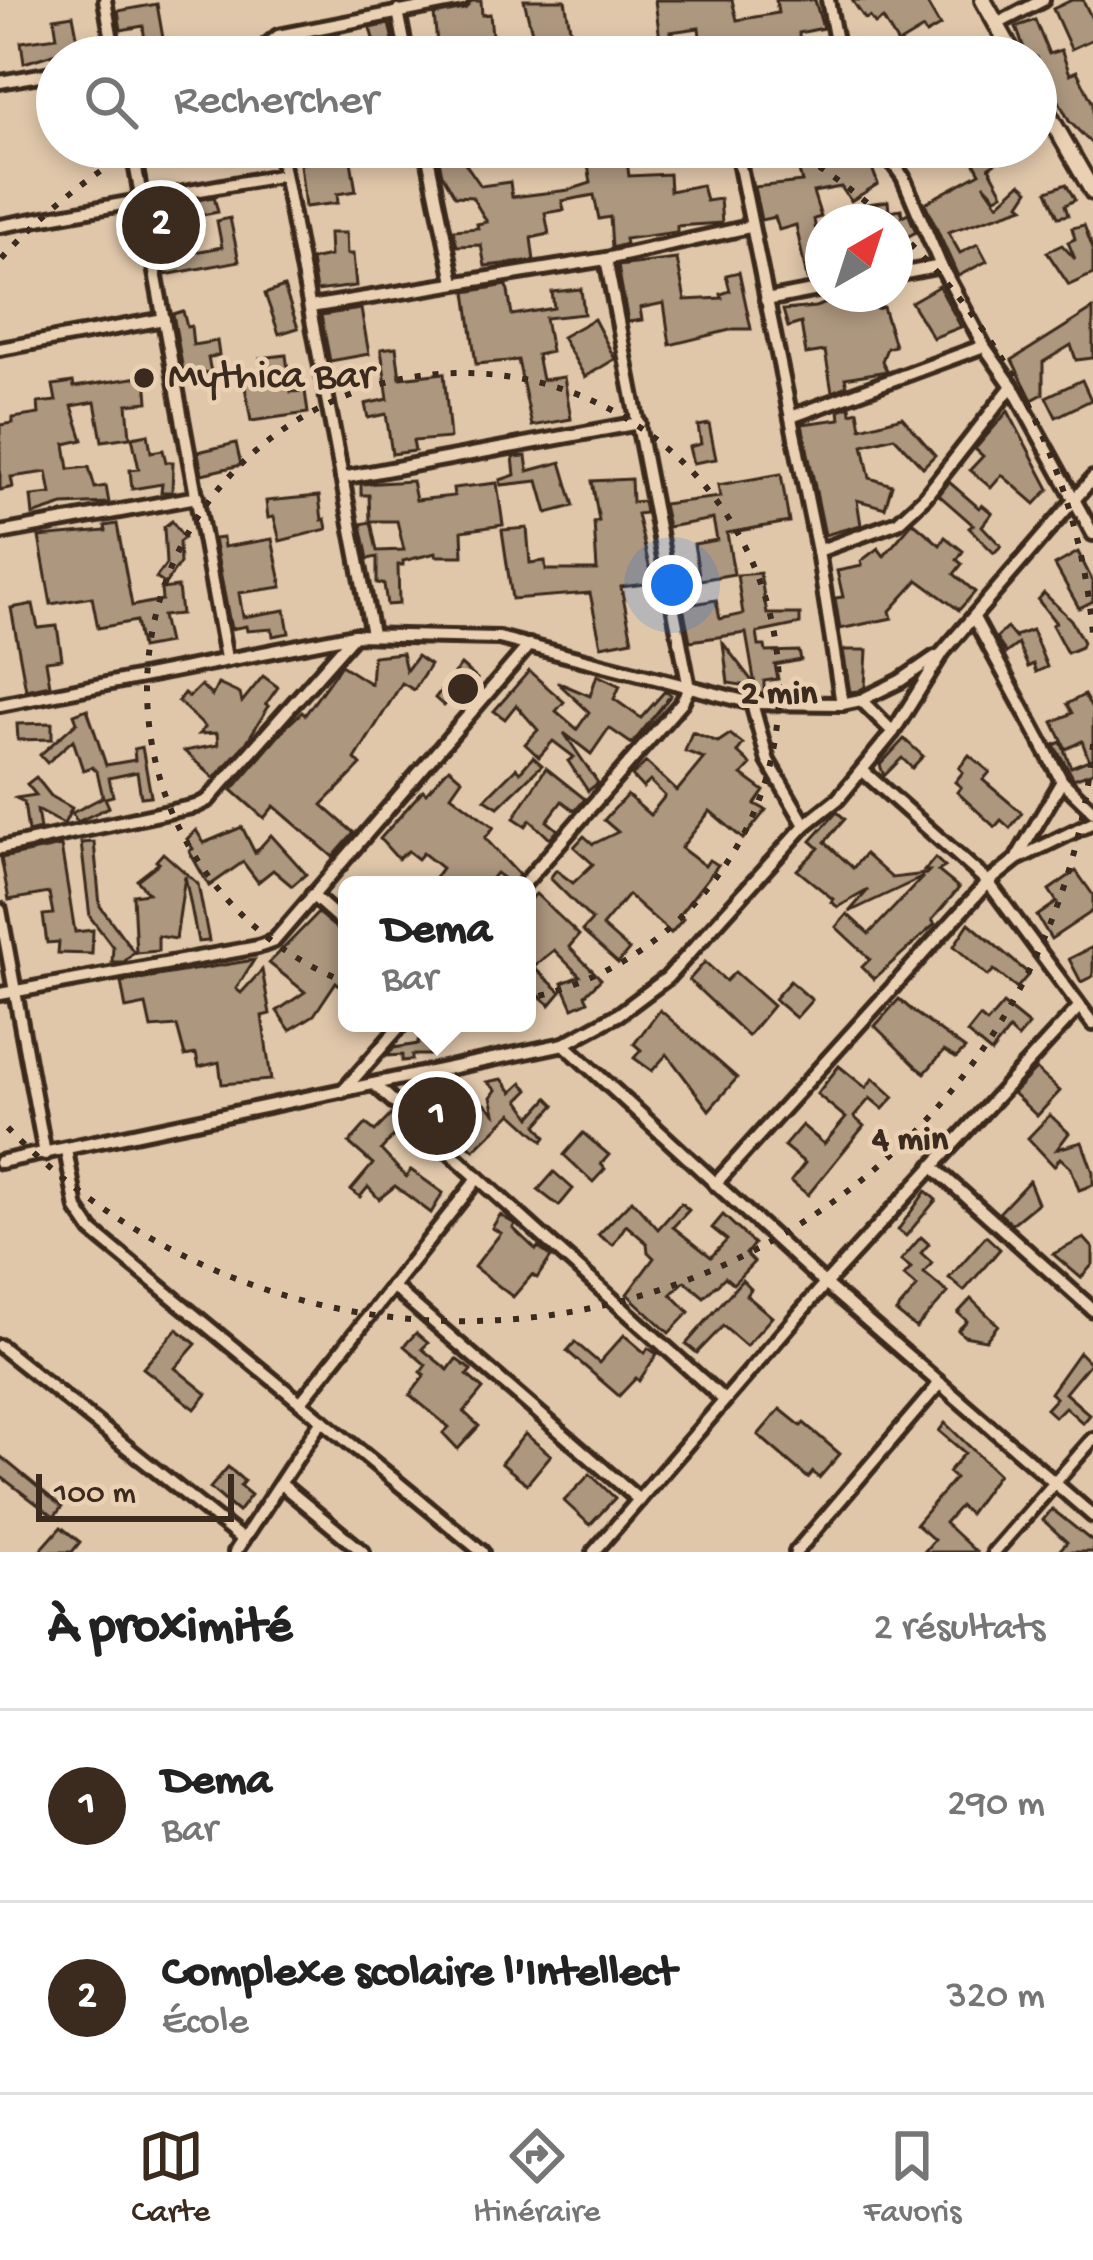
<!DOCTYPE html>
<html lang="fr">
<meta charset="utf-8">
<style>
:root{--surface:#fff;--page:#f6f6f6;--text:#222;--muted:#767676;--line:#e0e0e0;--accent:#3b2a1e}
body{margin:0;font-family:"Gochi Hand",sans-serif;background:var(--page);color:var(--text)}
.compass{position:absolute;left:805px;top:204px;width:108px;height:108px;border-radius:50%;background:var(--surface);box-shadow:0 6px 18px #0003;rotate:39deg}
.scale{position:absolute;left:36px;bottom:30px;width:198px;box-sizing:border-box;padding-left:12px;border:6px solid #3b2a1e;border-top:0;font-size:33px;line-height:42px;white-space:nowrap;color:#3b2a1e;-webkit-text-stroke:9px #ebd1b3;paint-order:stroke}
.you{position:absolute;left:672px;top:585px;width:42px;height:42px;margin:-30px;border:9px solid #fff;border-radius:50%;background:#1a73e8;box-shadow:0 0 0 18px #1a73e833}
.badge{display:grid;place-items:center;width:78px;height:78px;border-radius:50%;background:var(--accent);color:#fff;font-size:39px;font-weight:700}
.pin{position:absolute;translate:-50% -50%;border:6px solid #fff;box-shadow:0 3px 12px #0006}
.popup{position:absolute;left:338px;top:876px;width:198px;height:156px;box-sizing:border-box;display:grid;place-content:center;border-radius:18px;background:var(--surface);filter:drop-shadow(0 3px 9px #0005);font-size:39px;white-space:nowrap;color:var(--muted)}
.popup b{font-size:45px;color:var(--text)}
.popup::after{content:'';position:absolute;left:50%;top:100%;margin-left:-24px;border:24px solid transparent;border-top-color:var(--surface)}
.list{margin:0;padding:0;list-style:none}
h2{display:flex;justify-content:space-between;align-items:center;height:156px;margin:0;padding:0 48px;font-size:51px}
h2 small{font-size:39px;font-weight:400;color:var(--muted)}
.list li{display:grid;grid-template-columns:78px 1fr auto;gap:36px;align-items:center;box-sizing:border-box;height:192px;padding:0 48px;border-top:3px solid var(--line)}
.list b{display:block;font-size:45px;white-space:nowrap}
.list p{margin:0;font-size:39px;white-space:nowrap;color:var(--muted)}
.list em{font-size:39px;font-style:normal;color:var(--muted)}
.icon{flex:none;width:66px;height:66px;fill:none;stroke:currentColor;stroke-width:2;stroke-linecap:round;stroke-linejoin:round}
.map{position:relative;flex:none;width:1093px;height:1552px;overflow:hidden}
.search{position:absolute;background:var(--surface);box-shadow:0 6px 18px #0003;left:36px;right:36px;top:36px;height:132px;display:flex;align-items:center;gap:30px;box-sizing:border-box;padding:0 42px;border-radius:66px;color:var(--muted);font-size:45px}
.sheet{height:540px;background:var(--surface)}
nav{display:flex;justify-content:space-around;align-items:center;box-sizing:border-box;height:168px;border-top:3px solid var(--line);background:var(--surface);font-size:33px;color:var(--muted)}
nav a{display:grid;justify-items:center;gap:6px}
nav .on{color:var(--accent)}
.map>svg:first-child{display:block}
</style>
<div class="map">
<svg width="1093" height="1552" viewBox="0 0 1093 1552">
<rect width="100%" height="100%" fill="#e0c7aa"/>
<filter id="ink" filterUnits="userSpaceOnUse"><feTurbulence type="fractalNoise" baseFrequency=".00833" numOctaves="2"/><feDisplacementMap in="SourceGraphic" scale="24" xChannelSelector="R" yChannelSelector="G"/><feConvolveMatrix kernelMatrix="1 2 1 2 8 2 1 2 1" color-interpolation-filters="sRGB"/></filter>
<g filter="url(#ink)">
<g fill="#ad977f" stroke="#3b2a1e" stroke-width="3">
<path d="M524,0H565L573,45L580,44L582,57H538Z"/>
<path d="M655,0H732L737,20L778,13L776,0H815L823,28L799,33L800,54L784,57H768L767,50L746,54L744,43L701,46L699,28L670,32L675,57H641V51L661,48Z"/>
<path d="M852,0H925L940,26L926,34L923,29L898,44L883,19L875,24L870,17L865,19Z"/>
<path d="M1072,0H1083L1093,21V39L1071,49L1053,9Z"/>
<path d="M472,1H481L482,15L490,14L494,57H475L474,48L438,52L434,15L465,9Z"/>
<path d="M157,4L164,44L190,42L191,52L147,57L143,26L121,30L118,11Z"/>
<path d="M73,15L79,46L24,63L21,42L57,37L54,18Z"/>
<path d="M1035,20L1049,54L1061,50L1070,74L1077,71L1093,104V145L1069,121L1048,79L1043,81L1036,57L1027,56L1016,27Z"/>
<path d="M389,24L397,57H378L370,28Z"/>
<path d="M625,147L629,176L669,174L670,191L702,185L706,201L720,199L722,223L677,226V232L625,239L626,244L612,248L610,217L599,219L594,195L562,201L564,210L545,213L549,234L531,238L534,261L485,266L481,245L457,246L453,230L478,228L477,224L487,222L472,197L455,196L442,174L438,156L445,152L448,155L456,150L481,186L510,182L512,197L569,190L591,183L586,152Z"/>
<path d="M828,147L833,169L867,155L878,184L851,201L841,187L813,192L821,217L814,219L823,276L807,279L796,225L779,230L775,217L761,220L754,187L802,182L797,164L806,161L804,152Z"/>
<path d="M966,147H987L997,162L989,167L1003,193L996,197L984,184L998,204L1021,183L1029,190L1020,204L1024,207L948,232L960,253L978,244L987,261L958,276L925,203L980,173Z"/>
<path d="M350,155L356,191L337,194L338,203L305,207L300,164Z"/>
<path d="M1066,184L1075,200L1065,205L1068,215L1058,217L1047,191Z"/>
<path d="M214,197L218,212L156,224L153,208Z"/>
<path d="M888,201L889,211L901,209L902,216L908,213L916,232L905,238L897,222H861L854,206Z"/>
<path d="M230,218L239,261L165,275L162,258L222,247L217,221Z"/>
<path d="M1084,225L1093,249V274L1069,285L1047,252L1062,245L1075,259L1068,242L1075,239L1072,228Z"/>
<path d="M329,233H346L347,254H353L356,286L316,291L311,260L330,256Z"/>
<path d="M677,259L685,300L722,298L721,294L730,291L726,275L739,272L751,329H734L670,345L664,303L640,308L642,320L628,322L618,266Z"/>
<path d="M507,285L512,315L554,308L552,292L581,289L584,314L545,318L551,352L537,355L542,380L564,377L571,419L532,426L518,360L476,364L466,292Z"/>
<path d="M939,286L961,327L933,338L911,302Z"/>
<path d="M284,287L298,328L279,334L265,294Z"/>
<path d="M854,294L863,297L874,295L877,309L883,307L895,346L887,348L882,361L887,371L845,378L847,386L832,392L825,351L806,354L801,323L788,327L783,310L815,307Z"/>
<path d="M361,309L369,354L330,361L321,315Z"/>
<path d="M1093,309V358L1076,360L1071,345L1043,362V394L1032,400L1012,360Z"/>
<path d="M183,311L187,327L191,326L193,345L217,341L219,355L208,358L211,372L184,376L173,314Z"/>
<path d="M594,319L615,359L585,377L562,337Z"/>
<path d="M396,347L400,378L444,373L450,438L413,441L415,451L392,454L386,414L368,418L365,404L388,399L381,349Z"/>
<path d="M286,355L291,392L305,391L308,413L251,421L244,381L263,379L260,358Z"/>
<path d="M146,376L148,402L127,404L130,437L102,441L95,402L72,406L83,440L65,444L69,469L89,467L95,488L106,486L109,503L63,505L33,515L31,496L51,494L47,472L11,477L13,487L0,490V425L13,423V418L39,414L38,403L56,401L53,385L73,382L74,387Z"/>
<path d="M1082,380L1091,400L1056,417L1046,397Z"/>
<path d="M850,406L851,413L858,411L861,428L902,417L935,455L923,467L894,437L863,445L870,478L892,485L885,508L857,500L861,525L825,535L802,424L840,419L839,410Z"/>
<path d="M1008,411L1049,489L1035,504L1002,475L991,488L970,470L983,456L975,449Z"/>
<path d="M709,424L716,459L693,463L689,447L701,444L698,426Z"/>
<path d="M148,434L151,452L163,450L166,462H173L172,492H161L162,484L132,489L130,470L139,469L132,437Z"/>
<path d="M236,443L241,465L202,474L198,452Z"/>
<path d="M526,456L528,471L561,462L574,506L547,513L538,481L501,485L500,480L515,475L513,457Z"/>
<path d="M781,474L789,522L727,533L734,574L700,580L694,544L717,540L713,519L668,527L663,504L720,497L718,485Z"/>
<path d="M631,479L632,502L643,501L645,513L637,514L653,583L621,587L632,640L601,646L590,593L512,599L502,530L527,528L530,563L545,561L546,570H597L594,522L599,521L592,481Z"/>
<path d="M412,481L416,500L454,496L453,488L497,483L503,525L462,531L463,556H436V553L403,561V565H398L399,604L387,605L384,584L377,583V557L368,559L361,524L371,522L377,551L404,550L397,521H370L369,495H361V484Z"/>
<path d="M949,482L979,508L982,505L992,513L982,526L1001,546L994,553L969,528L973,525L939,495Z"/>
<path d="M319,496L322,520L325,519L327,529L280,541L274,517L268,518L266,501Z"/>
<path d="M172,521L184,538L179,542L180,563L165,584L156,578L166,564L164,527Z"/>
<path d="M913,522L940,545L945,537L963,551L957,560L962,564L954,574L975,592L959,610L918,580L890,611L892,618L840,629L835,598L843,597L837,571L862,566L861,561L878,548L884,556Z"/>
<path d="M117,524L132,606L162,600L161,589L178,587L181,614L162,616L168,643L141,648L136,621L98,628L92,597L51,604L39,537L106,531L105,526Z"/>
<path d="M223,538L224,547L272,539L282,587L239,593L243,617L285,610L289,633L273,636L272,629L247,631L246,626L231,629L214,539Z"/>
<path d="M1078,552L1093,582V601L1079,608L1055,565Z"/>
<path d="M760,573L767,614H800V624L757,633L759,646H765L766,652L799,651L801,660L775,665L778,679L764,681V693H756L755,687L728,683L723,643L755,685L746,633L690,641L683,606L716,600L720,619L743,614L737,575Z"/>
<path d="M1044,593L1071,620L1083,642L1081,647L1067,653L1052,625L1056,623L1038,600Z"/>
<path d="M33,604L38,628L57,626L62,659L46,661L50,685L26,690L11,608Z"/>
<path d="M1007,628L1016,639L1015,636L1032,630L1047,667L1036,672L1033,664L1028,667L1018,644L1006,653L996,638Z"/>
<path d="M843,650H867L865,687L858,691L850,692Z"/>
<path d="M402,653L406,671L417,656L430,665L414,690L402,683L355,759L361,765L322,805L354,833L333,857L274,806L264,818L232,790L287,726L302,712L305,715L341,665L371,684L373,656Z"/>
<path d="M461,665L477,679L465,694L459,689L444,706L435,698Z"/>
<path d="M529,671L564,702L556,711L577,729L589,712L557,682L590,696L597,675L620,686L614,699L641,718L665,691L671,695L632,744L609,728L591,754L564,733L598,783L588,791L568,761L574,757L553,741L539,757L525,744L538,730L516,705L505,719L494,711Z"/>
<path d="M263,676L278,687L266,704L269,706L246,743L214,778L184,751L218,745L217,733L199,734L205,727L178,701L184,693L189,697L201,685L212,696L218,684L240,694L242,702Z"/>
<path d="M1084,695L1093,711V772L1074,779L1054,745L1061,742L1071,767L1089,760L1082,741L1066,749L1053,722L1072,713L1067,704Z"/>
<path d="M87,709L106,765L135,760L134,749L142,747L151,796L141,797L137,772L109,778L113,796L105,798L109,807L77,822L72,813L103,797L97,772L92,767L83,770L73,740L47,763L40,755L77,722L74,714Z"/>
<path d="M52,723V739L18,740L17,724Z"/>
<path d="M692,732L718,742L730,734L743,744L737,752L751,765L742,775L764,791L755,804L766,810L743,839L710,811L681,848L705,866L709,860L718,865L679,915L683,919L671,933L628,895L602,926L629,950L618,963L582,931L592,920L550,878L556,870L573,883L593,864L574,847L584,836L593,844L618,832L604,820L627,795L650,815L665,796L650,781L643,788L632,776L646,762L677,791L704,758L685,751Z"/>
<path d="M904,739L923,756L912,768L902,758L884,776L880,765Z"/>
<path d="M969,755L990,772L983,780L1022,813L1010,828L1001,820L995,827L957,792L961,787L955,782L963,772L959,768Z"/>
<path d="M533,757L542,765L498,807L485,799L516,768L520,772Z"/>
<path d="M449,768L462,779L451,795L494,827L485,838L519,875L512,885L496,873L486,885H441L434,879L442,868L423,853L418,859L408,851L398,859L380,839L423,790L426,793Z"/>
<path d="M546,768L585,799L575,811L562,801L547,821L558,830L550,839L530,820L526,826L514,818Z"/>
<path d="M36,777L51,796L72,808L64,824L37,810L40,829L28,832L24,802L16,798L36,795L27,784Z"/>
<path d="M837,812L845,819L825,842L853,868L865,854L892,878L926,874L929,871H924L935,858L945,867L938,871L959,888L932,920L935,924L874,979L862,967L870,959L836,927L847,914L869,934L923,877L849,912L868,890L838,907L831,902L833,899L797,870L819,848L811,841Z"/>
<path d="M242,827L255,853L271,835L306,874L292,886L273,870L258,882L243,862L209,886L189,851L193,849L187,839L196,830L204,843Z"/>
<path d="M94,842L100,906L134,952L124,962H112L113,947L90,917L81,843Z"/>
<path d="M61,846L75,932L93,930L92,954L58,953L59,942L47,943L43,915L53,914L49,893L9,900L1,858Z"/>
<path d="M163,853L198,884L209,941L198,942L185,876L176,939L158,936V951L136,953L133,895L148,893L137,880L159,863L156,861Z"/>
<path d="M1076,871L1093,895V911L1051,939L1037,916L1057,902L1049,890Z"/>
<path d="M536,894L579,935L569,947L601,979L585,995L588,1001L573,1008L562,983L580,976L554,950L533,967L561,992L550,1005L527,985V902Z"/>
<path d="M318,913L347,937V991L336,982L314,1015L290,1030L277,1011L305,992L269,963Z"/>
<path d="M969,923L1029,974L1017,988L994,970L988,976L954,946Z"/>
<path d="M1093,947V976L1081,982L1069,959Z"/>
<path d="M254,960L236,989L241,993L262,970L270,1014L262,1016L271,1080L222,1084L219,1062L199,1067L196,1054L185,1056L177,1026L151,1028L146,1005L126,1009L121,982Z"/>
<path d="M705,962L726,981L735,972L773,1006L748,1036L689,980Z"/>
<path d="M790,981L812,1000L796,1018L774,999Z"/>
<path d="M899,999L914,1012L965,1049L956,1058L944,1051L925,1073L917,1067L875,1026Z"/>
<path d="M1003,1004L1029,1025L1018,1038L1009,1030L991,1053L967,1033L980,1017L987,1023Z"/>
<path d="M660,1010L737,1078L709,1110L667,1054L652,1071L634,1058L641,1050L634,1044Z"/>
<path d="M418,1041H433V1055H412V1060L402,1061V1055L387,1056L394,1048L418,1044Z"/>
<path d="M839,1066L866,1088L873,1078L894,1097L883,1109L870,1098L854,1117L864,1126L808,1195L791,1181L805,1163L784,1146L802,1125L824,1144L846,1118L817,1094Z"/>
<path d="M1036,1069L1060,1091L1037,1116L1013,1093Z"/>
<path d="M502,1079L512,1092L522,1083L529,1090L519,1100L531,1117L548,1098L555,1105L537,1125L546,1137L543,1141L512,1113L474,1150L458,1137L485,1104L495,1113L491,1097L496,1090L487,1082Z"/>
<path d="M449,1094L453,1114L441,1128L421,1110L419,1101Z"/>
<path d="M392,1114L404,1124L381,1150L406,1177L411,1170L443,1193L431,1213L395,1186L379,1199L368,1187L360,1197L351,1190L373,1164L349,1143L366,1124L375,1131Z"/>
<path d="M1050,1115L1069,1133L1057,1149L1082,1142L1093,1172V1185L1079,1190L1071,1168L1060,1158L1054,1166L1028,1138Z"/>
<path d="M583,1133L609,1155L601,1164L605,1169L593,1182L564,1155Z"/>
<path d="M554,1172L573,1189L559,1206L538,1190Z"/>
<path d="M1029,1181L1038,1203L1012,1224L999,1213Z"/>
<path d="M926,1191L936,1200L906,1236L898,1230Z"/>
<path d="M632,1200L658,1229L681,1203L689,1210L673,1227L711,1257L727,1240L712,1228L723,1215L754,1244L746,1254L754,1262L733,1284L725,1277L704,1297L685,1281L671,1294L689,1312L669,1333L627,1294L654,1258L648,1252L647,1243L626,1225L613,1245L598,1235Z"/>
<path d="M500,1215L515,1224L513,1228L536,1250L538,1247L551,1257L537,1278L532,1275L513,1297L474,1267L501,1233L492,1228Z"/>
<path d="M986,1236L1000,1249L964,1291L949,1278Z"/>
<path d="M921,1237L929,1244L921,1253L932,1263L924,1273L948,1293L916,1328L896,1312L917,1287L904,1276L911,1268L901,1260Z"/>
<path d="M1084,1238L1093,1248V1264L1081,1278L1053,1254Z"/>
<path d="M742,1280L751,1289L746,1295L772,1317L746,1346L723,1326L697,1353L686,1344Z"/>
<path d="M971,1299L998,1325L986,1340L964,1336L958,1330L967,1321L958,1313Z"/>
<path d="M177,1329L196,1344L175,1368L207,1394L195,1409L143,1368Z"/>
<path d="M416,1333L428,1343L422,1349L448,1370L456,1359L471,1370L467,1375L483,1389L464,1412L479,1426L458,1449L443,1433L449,1427L410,1395L425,1375L421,1372L426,1365L404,1346Z"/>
<path d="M624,1335L645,1353L648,1348L657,1354L639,1381L636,1378L619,1396L567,1351L575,1342L599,1363Z"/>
<path d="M1079,1352L1090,1363L1065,1393L1090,1415L1083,1423L1065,1407L1055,1417L1046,1409L1056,1398L1050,1393Z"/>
<path d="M780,1409L801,1426L804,1423L840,1454L819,1478L813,1472L808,1478L758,1435Z"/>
<path d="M945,1423L998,1474L969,1514L960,1506L945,1523L976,1552H924L934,1540L916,1524L955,1478L948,1472L965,1453L939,1431Z"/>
<path d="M525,1434L551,1455L527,1484L501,1463Z"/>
<path d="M0,1456L62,1507L54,1517L0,1476Z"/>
<path d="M228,1467L244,1481L240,1486L251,1495L238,1512L210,1488Z"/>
<path d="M590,1474L615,1498L590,1525L564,1501Z"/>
<path d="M1052,1509L1093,1542V1552H1058L1067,1542L1043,1520Z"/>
<path d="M61,1527L80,1542L72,1552H39Z"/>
</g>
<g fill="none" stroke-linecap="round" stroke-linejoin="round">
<defs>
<g id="minor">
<path d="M105,0L115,57"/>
<path d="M828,0L839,57"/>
<path d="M398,11L407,57"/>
<path d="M997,24L1043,0"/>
<path d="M265,57L267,45L278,36L462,0"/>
<path d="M0,82L57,72"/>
<path d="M132,147L226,658"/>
<path d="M279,147L372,634"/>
<path d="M426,147L454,282"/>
<path d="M736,147L818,551L842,704"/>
<path d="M881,147L903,177L941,266L984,346L1012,386L1093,534"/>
<path d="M0,226L284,175"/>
<path d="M895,275L941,266"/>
<path d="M766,300L823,289"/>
<path d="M310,307L606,259L749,227"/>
<path d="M0,349L164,319"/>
<path d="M791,417L984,346"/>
<path d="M342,478L639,423"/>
<path d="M0,533L197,497"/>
<path d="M818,551L898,522L925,497L1012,386"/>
<path d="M974,618L1062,781L1093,811"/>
<path d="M861,700L893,732"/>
<path d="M752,703L768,761L805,825"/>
<path d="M0,705L354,635L499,638L752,703L842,704L861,700L900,681L935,657"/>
<path d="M863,771L988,882L1093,1024"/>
<path d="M0,848L196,806L208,800L354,635"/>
<path d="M1018,856L1062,781"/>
<path d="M523,885L682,702L689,688L606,259"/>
<path d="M312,895L347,926"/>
<path d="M0,910L45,1154"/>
<path d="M0,994L258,947L274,941L529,645"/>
<path d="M564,1044L825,1284L1093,1516"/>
<path d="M374,1084L724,1400"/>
<path d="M343,1091L403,1023"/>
<path d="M66,1150L77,1209L92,1231L482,1552"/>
<path d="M0,1162L564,1044L619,1014L667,978L805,825L838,799L893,732L943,652L1093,478"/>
<path d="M932,1166L1093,1310"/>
<path d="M715,1184L988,882L1017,859L1093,822"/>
<path d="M392,1286L639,1500"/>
<path d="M0,1346L243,1540"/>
<path d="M301,1402L478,1178"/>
<path d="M281,1484L363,1552"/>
<path d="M235,1552L322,1420"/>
<path d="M594,1552L825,1284L1079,1007"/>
<path d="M796,1552L940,1383"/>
<path d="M994,1552L1093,1439"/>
</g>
<g id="tertiary">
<path d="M983,0L1015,57"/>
<path d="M1036,93L1093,192"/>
</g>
</defs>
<use href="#minor" stroke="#3b2a1e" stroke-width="20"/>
<use href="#tertiary" stroke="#3b2a1e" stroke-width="22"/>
<use href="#minor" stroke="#ebd1b3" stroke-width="10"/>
<use href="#tertiary" stroke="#ebd1b3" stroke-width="14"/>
</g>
</g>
<g fill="none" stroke="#3b2a1e" stroke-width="6" stroke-dasharray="6 12">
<circle cx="463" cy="689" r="316"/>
<path d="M1093 744A632 632 0 0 1 1 1120M1 258A632 632 0 0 1 137 147M789 147A632 632 0 0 1 886 219M898 231A632 632 0 0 1 1093 634"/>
</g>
<circle fill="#3b2a1e" stroke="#ebd1b3" stroke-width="4.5" cx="144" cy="378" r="12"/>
<g text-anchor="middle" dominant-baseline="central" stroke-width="9" stroke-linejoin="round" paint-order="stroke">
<g font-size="42" fill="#3b2a1e" stroke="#ebd1b3" text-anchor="start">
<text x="168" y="378">Mythica Bar</text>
</g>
</g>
<circle cx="463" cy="689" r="18" fill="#3b2a1e" stroke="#ebd1b3" stroke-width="6"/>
<g font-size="36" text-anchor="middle" font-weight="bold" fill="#3b2a1e" stroke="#ebd1b3" stroke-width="9" stroke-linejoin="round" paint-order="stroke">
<text x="779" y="702">2 min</text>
<text x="910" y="1148">4 min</text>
</g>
</svg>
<svg class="compass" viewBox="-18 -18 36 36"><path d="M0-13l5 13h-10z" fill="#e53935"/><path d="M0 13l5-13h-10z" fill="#767676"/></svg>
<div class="scale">100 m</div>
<div class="you"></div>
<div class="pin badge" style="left:437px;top:1116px">1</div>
<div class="popup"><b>Dema</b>Bar</div>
<div class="pin badge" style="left:161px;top:225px">2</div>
<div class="search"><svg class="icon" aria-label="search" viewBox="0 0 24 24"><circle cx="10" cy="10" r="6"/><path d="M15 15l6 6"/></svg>Rechercher</div>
</div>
<section class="sheet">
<h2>À proximité<small>2 résultats</small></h2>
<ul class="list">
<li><span class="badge">1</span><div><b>Dema</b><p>Bar</p></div><em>290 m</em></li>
<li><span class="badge">2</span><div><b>Complexe scolaire l'Intellect</b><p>École</p></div><em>320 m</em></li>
</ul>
</section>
<nav>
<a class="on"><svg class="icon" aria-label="map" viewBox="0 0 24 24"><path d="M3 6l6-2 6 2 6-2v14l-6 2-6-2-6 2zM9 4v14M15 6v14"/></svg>Carte</a>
<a><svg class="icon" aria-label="directions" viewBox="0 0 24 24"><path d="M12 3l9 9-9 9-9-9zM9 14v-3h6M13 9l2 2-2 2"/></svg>Itinéraire</a>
<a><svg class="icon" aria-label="saved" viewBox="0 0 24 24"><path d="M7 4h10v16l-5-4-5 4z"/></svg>Favoris</a>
</nav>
